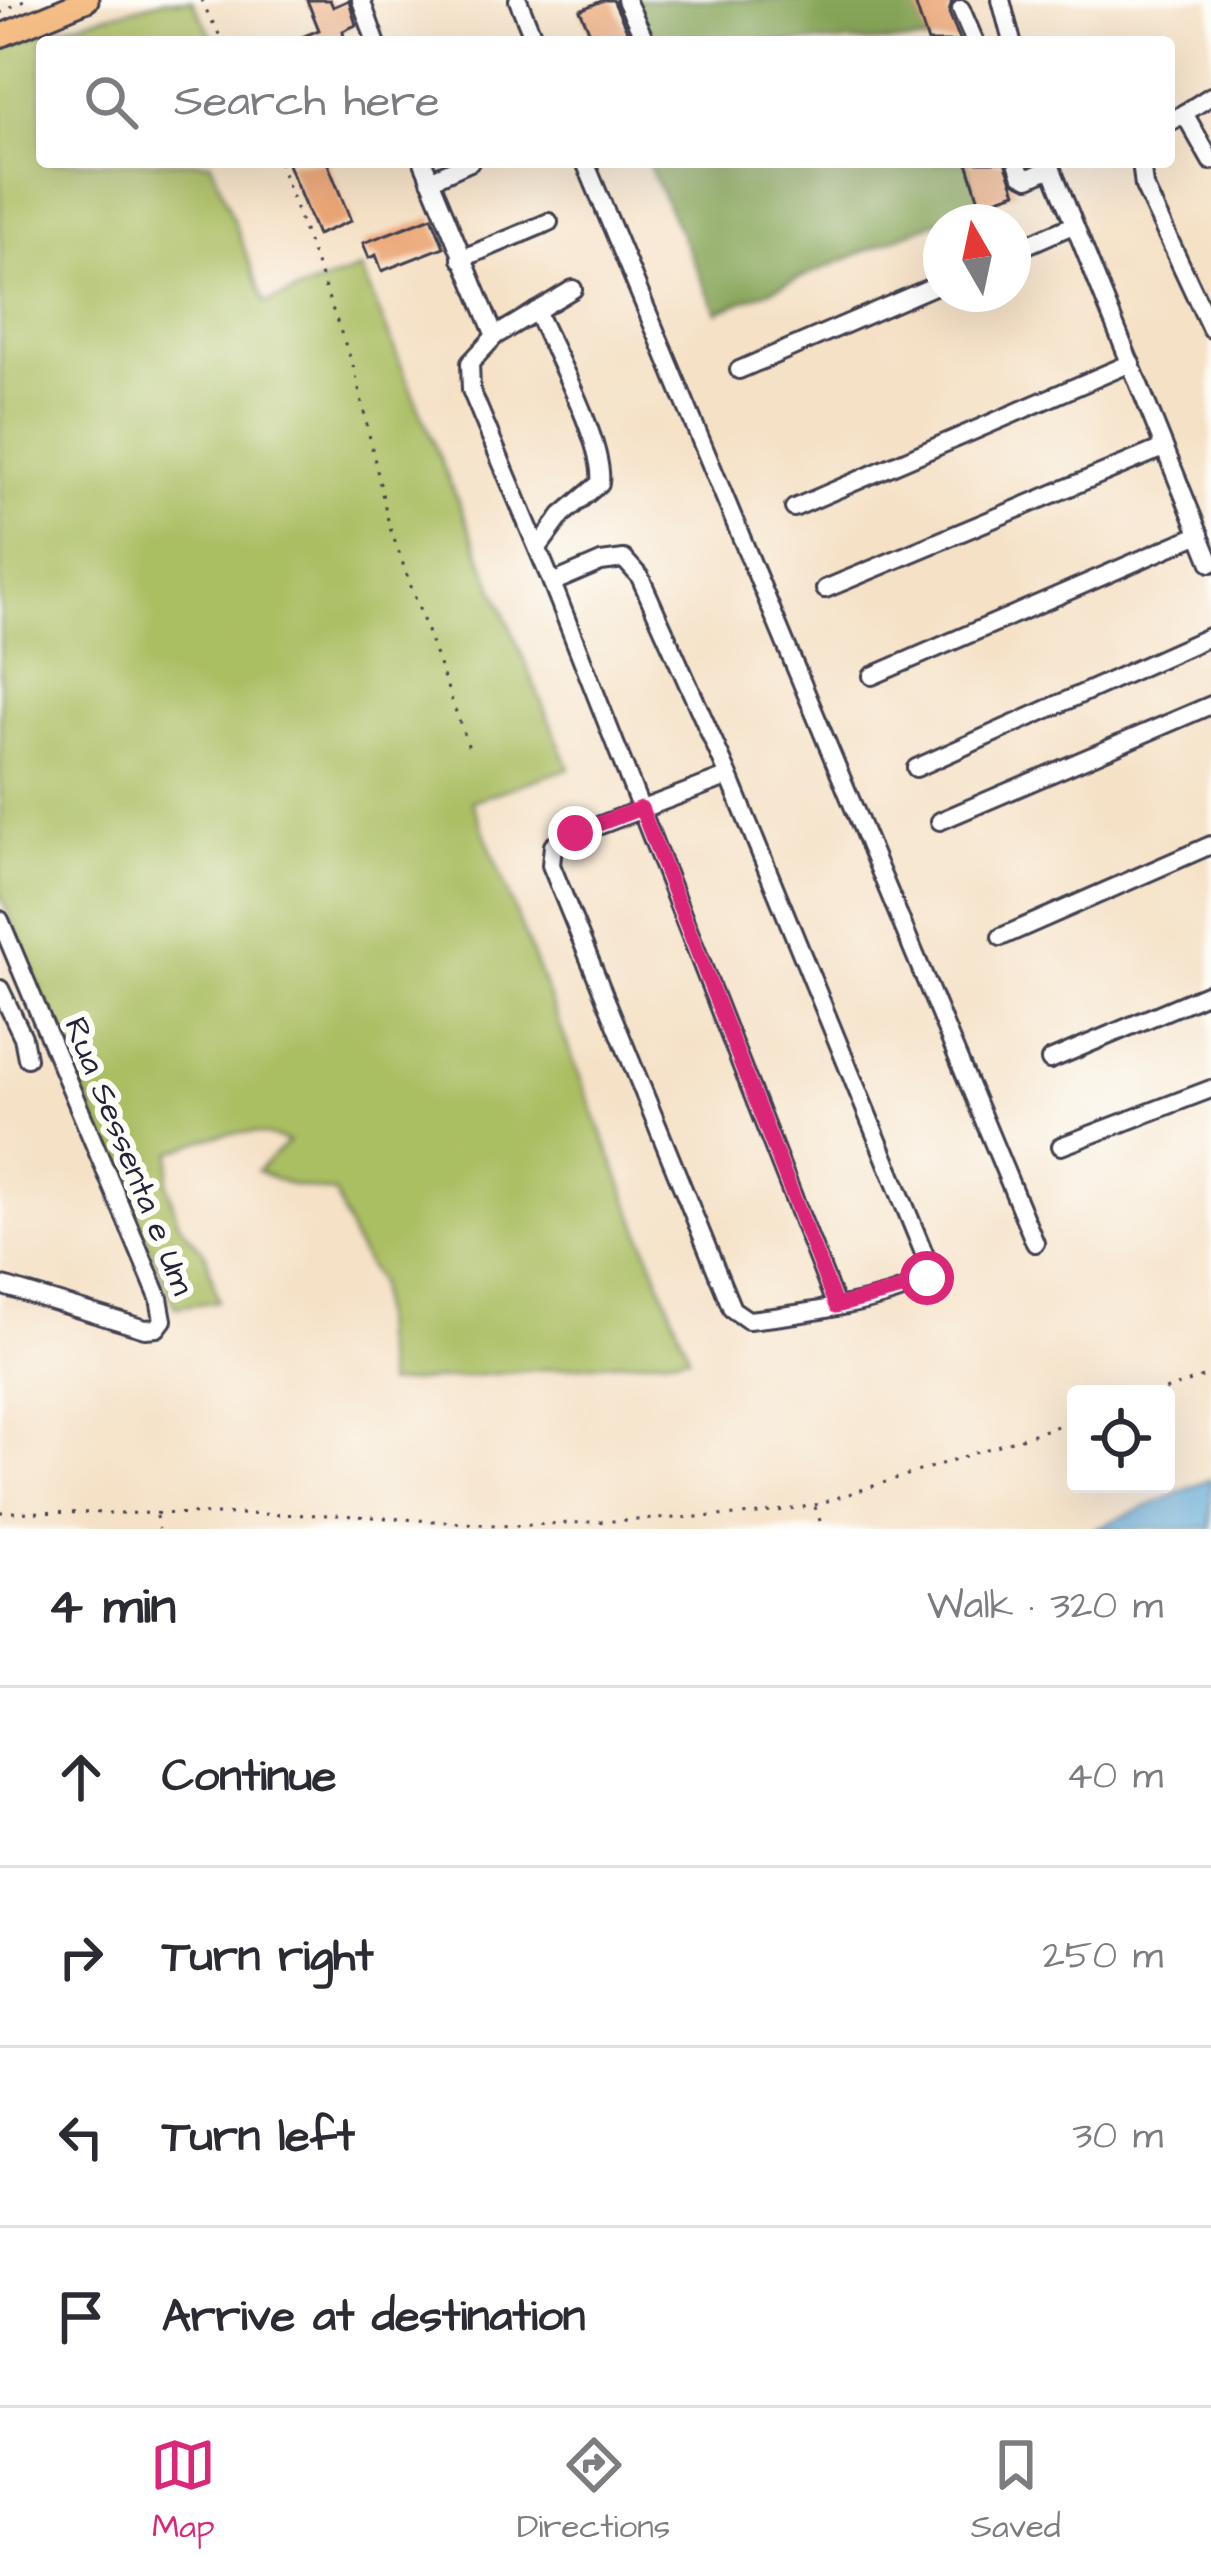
<!DOCTYPE html>
<meta charset="utf-8">
<style>
:root{--surface:#fff;--page:#f7f7f7;--text:#2b2b33;--muted:#7c7c81;--line:#e1e1e2;--accent:#db2777}
body{margin:0;font-family:"Architects Daughter",sans-serif;background:var(--page);color:var(--text)}
.controls{position:absolute;right:36px;bottom:36px;display:grid;overflow:hidden;border-radius:12px;box-shadow:0 12px 48px #0002}
.controls button{width:108px;height:108px;display:grid;place-items:center;padding:0;border:0;border-bottom:3px solid var(--line);background:var(--surface);color:var(--text);font:60px sans-serif}
.compass{position:absolute;left:923px;top:204px;width:108px;height:108px;border-radius:50%;background:var(--surface);box-shadow:0 12px 48px #0002;rotate:351deg}
.stop{position:absolute;width:36px;height:36px;margin:-27px;border:9px solid #db2777;border-radius:50%;background:#fff}
.stop.end{background:#db2777;border-color:#fff;box-shadow:0 3px 12px #0008}
.list{margin:0;padding:0;list-style:none}
h2{display:flex;justify-content:space-between;align-items:center;height:156px;margin:0;padding:0 48px;font-size:51px}
h2 small{font-size:39px;font-weight:400;color:var(--muted)}
.list li{display:grid;grid-template-columns:78px 1fr auto;gap:36px;align-items:center;box-sizing:border-box;height:180px;padding:0 48px;border-top:3px solid var(--line)}
.list b{display:block;font-size:45px;white-space:nowrap}
.list em{font-size:39px;font-style:normal;color:var(--muted)}
.icon{flex:none;width:66px;height:66px;fill:none;stroke:currentColor;stroke-width:2;stroke-linecap:round;stroke-linejoin:round}
.map{position:relative;flex:none;width:1211px;height:1529px;overflow:hidden}
.search{position:absolute;background:var(--surface);box-shadow:0 12px 48px #0002;left:36px;right:36px;top:36px;height:132px;display:flex;align-items:center;gap:30px;box-sizing:border-box;padding:0 42px;border-radius:12px;color:var(--muted);font-size:45px}
.sheet{height:876px;background:var(--surface)}
nav{display:flex;justify-content:space-around;align-items:center;box-sizing:border-box;height:168px;border-top:3px solid var(--line);background:var(--surface);font-size:33px;color:var(--muted)}
nav a{display:grid;justify-items:center;gap:6px}
nav .on{color:var(--accent)}
.map>svg:first-child{display:block}
</style>
<div class="map">
<svg width="1211" height="1529" viewBox="0 0 1211 1529">
<rect width="100%" height="100%" fill="#fdfcf7"/>
<filter id="ink" filterUnits="userSpaceOnUse"><feTurbulence type="fractalNoise" baseFrequency=".00833" numOctaves="2"/><feDisplacementMap in="SourceGraphic" scale="24" xChannelSelector="R" yChannelSelector="G"/><feConvolveMatrix kernelMatrix="1 2 1 2 8 2 1 2 1" color-interpolation-filters="sRGB"/></filter>
<filter id="wash" filterUnits="userSpaceOnUse"><feTurbulence type="fractalNoise" baseFrequency=".004" numOctaves="4" result="noise"/><feDisplacementMap in="SourceGraphic" scale="48" xChannelSelector="R" yChannelSelector="G"/><feGaussianBlur stdDeviation="2.7" result="paint"/><feColorMatrix in="noise" values="0 0 0 0 0 0 0 0 0 0 0 0 0 0 0 0 0 1.4 0 .05"/><feComposite in="paint" operator="in"/></filter>
<g filter="url(#wash)">
<rect width="100%" height="100%" fill="#f5e1c6"/>
<path fill="#aabe62" stroke="#66704e" stroke-width="3" d="M166,0H192L215,42H42V162H211L265,303L361,269L569,768L472,801L689,1356L387,1384L380,1339L378,1283L353,1240L335,1193L291,1185L257,1171L288,1142C241,1123 217,1135 172,1152L167,1183L178,1222L206,1255L218,1301L175,1307L0,894V50L43,32Z"/>
<g fill="#87a558" stroke="#54644a" stroke-width="3">
<path d="M630,0H914L928,42H661L637,17Z"/>
<path d="M647,162H967L980,204L717,312Z"/>
</g>
<path fill="#5ea8d6" stroke="#406588" stroke-width="3" d="M1211,1479V1529H1094Z"/>
<g id="blocks">
<g fill="#eba575">
<path d="M307,0H330L333,7L349,0L356,25L343,31L344,42H290L319,30Z"/>
<path d="M604,0H613L632,42H594L580,10Z"/>
<path d="M914,0H952L949,13L961,42H928Z"/>
<path d="M287,162H327L351,221L317,235Z"/>
<path d="M967,162H1005L1016,192L980,204Z"/>
<path d="M432,217L444,247L382,271L376,255L369,258L363,243Z"/>
</g>
</g>
</g>
<g filter="url(#ink)">
<use href="#blocks" fill-opacity="0" stroke="#423f50" stroke-width="3"/>
<g fill="none" stroke-linecap="round" stroke-linejoin="round">
<defs>
<g id="minor">
<path d="M361,0L376,42"/>
<path d="M518,0L535,42"/>
<path d="M626,0L646,42"/>
<path d="M1001,0L1012,42"/>
<path d="M961,9L975,42"/>
<path d="M1184,113L1211,161"/>
<path d="M1169,123L1211,96"/>
<path d="M423,162L495,336L470,363L471,390L552,583L836,1306"/>
<path d="M585,162L1035,1243"/>
<path d="M1017,162L1021,174L1029,178L1051,168"/>
<path d="M1049,162L1211,563"/>
<path d="M1141,162L1144,186L1211,329"/>
<path d="M430,180L470,162"/>
<path d="M1013,251L1073,225"/>
<path d="M461,259L549,222"/>
<path d="M536,311C553,349 605,445 600,483L562,515L538,548"/>
<path d="M495,336L573,289"/>
<path d="M739,370L941,283"/>
<path d="M794,508L1131,363"/>
<path d="M552,583L601,562L624,559L640,577L729,776L928,1263L927,1278C896,1301 789,1316 748,1320L732,1309L551,865L553,846L561,840L729,776"/>
<path d="M825,589L1163,448"/>
<path d="M872,676L1200,534"/>
<path d="M916,768L1211,636"/>
<path d="M940,821L1211,705"/>
<path d="M0,920L159,1298L163,1320L157,1328L145,1329L0,1285"/>
<path d="M1001,937L1211,845"/>
<path d="M0,989L23,1037L27,1058"/>
<path d="M1050,1060L1211,992"/>
<path d="M1061,1146L1211,1089"/>
</g>
<path id="major" d="M0,36L87,0"/>
</defs>
<use href="#minor" stroke="#423f50" stroke-width="22"/>
<use href="#major" stroke="#423f50" stroke-width="27"/>
<g stroke="#423f50" stroke-width="3" stroke-dasharray="3 9" stroke-linecap="butt">
<path d="M201,0L223,42"/>
<path d="M0,13L24,0"/>
<path d="M279,162L355,371L389,525L470,751"/>
<path d="M1154,1394L1211,1374"/>
<path d="M815,1507L823,1529"/>
<path d="M0,1512L341,1515L510,1526L758,1514L815,1505L1076,1420"/>
<path d="M156,1516L158,1529"/>
</g>
<use href="#minor" stroke="#fff" stroke-width="16"/>
<use href="#major" stroke="#f6be87" stroke-width="21"/>
</g>
</g>
<g fill="none" stroke-linecap="round" stroke-linejoin="round" filter="url(#ink)">
<path stroke="#db2777" stroke-width="15" d="M575,833L641,808L836,1306L914,1286L927,1278"/>
</g>
<g text-anchor="middle" dominant-baseline="central" stroke-width="12" stroke-linejoin="round" paint-order="stroke">
<g font-size="33" fill="#22223b" stroke="#fdfcf7">
<text transform="translate(129 1156) rotate(68)">Rua Sessenta e Um</text>
</g>
</g>
</svg>
<div class="controls">
<button><svg class="icon" aria-label="locate" viewBox="0 0 24 24"><circle cx="12" cy="12" r="6"/><path d="M12 2v4M12 18v4M2 12h4M18 12h4"/></svg></button>
</div>
<svg class="compass" viewBox="-18 -18 36 36"><path d="M0-13l5 13h-10z" fill="#e53935"/><path d="M0 13l5-13h-10z" fill="#7c7c81"/></svg>
<div class="stop" style="left:927px;top:1278px"></div>
<div class="stop end" style="left:575px;top:833px"></div>
<div class="search"><svg class="icon" aria-label="search" viewBox="0 0 24 24"><circle cx="10" cy="10" r="6"/><path d="M15 15l6 6"/></svg>Search here</div>
</div>
<section class="sheet">
<h2>4 min<small>Walk · 320 m</small></h2>
<ul class="list">
<li><svg class="icon" aria-label="ahead" viewBox="0 0 24 24"><path d="M12 20V5M6 11l6-6 6 6"/></svg><div><b>Continue</b></div><em>40 m</em></li>
<li><svg class="icon" aria-label="right" viewBox="0 0 24 24"><path d="M7 20v-9h11M14 6l5 5-5 5"/></svg><div><b>Turn right</b></div><em>250 m</em></li>
<li><svg class="icon" aria-label="left" viewBox="0 0 24 24"><path d="M17 20v-9H6M10 6l-5 5 5 5"/></svg><div><b>Turn left</b></div><em>30 m</em></li>
<li><svg class="icon" aria-label="arrive" viewBox="0 0 24 24"><path d="M6 21V4h12l-3 4 3 4H6"/></svg><div><b>Arrive at destination</b></div></li>
</ul>
</section>
<nav>
<a class="on"><svg class="icon" aria-label="map" viewBox="0 0 24 24"><path d="M3 6l6-2 6 2 6-2v14l-6 2-6-2-6 2zM9 4v14M15 6v14"/></svg>Map</a>
<a><svg class="icon" aria-label="directions" viewBox="0 0 24 24"><path d="M12 3l9 9-9 9-9-9zM9 14v-3h6M13 9l2 2-2 2"/></svg>Directions</a>
<a><svg class="icon" aria-label="saved" viewBox="0 0 24 24"><path d="M7 4h10v16l-5-4-5 4z"/></svg>Saved</a>
</nav>
